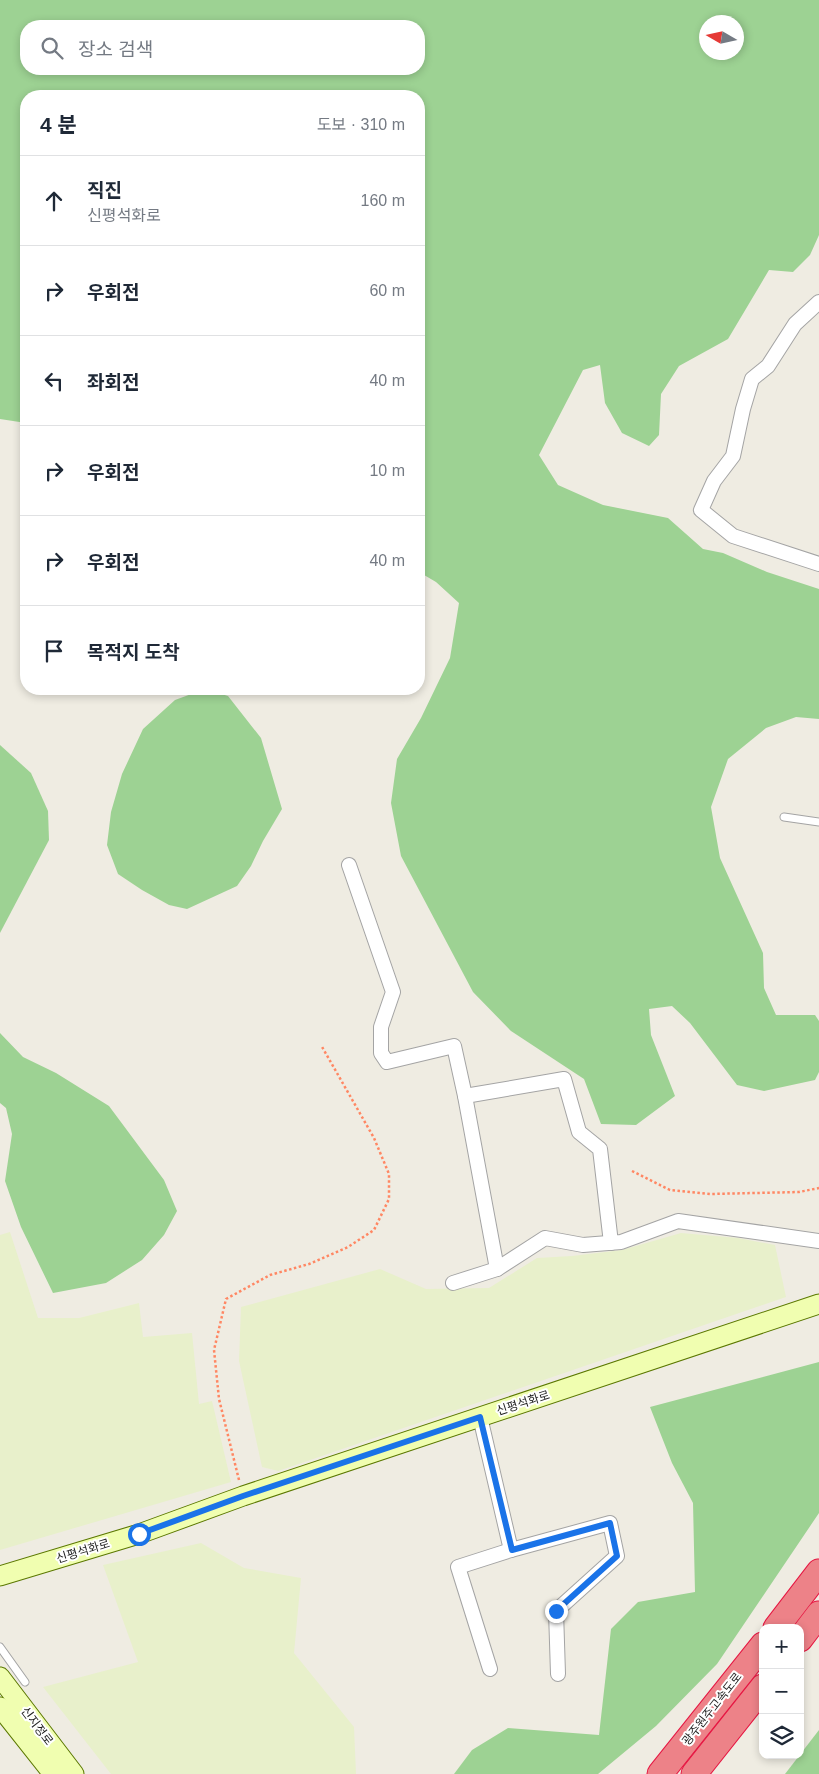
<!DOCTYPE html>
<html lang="ko">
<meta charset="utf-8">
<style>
:root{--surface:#fff;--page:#f6f6f7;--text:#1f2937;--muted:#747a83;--line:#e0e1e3}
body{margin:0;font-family:Arial,"Noto Sans KR",sans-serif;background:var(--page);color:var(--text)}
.controls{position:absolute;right:15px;bottom:15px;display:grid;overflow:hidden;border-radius:10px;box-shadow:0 2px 8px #0003}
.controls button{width:45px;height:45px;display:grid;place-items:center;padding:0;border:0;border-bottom:1px solid var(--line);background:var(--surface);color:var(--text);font:25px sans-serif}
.compass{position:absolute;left:699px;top:15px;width:45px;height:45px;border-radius:50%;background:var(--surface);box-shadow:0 2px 8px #0003;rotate:279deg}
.stop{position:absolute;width:15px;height:15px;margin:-11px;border:4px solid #1a73e8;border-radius:50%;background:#fff}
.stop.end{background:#1a73e8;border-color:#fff;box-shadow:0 1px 5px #0008}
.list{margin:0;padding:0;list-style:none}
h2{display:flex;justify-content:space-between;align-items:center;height:65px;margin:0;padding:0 20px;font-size:21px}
h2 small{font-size:16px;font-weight:400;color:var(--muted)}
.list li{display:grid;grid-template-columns:32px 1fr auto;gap:15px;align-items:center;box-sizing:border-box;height:90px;padding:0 20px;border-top:1px solid var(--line)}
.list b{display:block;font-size:19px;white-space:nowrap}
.list p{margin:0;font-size:16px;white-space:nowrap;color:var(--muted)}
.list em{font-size:16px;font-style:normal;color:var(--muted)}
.icon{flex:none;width:28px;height:28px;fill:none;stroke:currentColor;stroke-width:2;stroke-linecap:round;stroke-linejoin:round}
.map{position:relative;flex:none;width:819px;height:1774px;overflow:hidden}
.search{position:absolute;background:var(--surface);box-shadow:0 2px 8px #0003;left:20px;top:20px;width:405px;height:55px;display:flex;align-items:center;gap:12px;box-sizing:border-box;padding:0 18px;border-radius:20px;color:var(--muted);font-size:19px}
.panel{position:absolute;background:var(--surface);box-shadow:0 2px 8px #0003;left:20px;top:90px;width:405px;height:605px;border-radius:20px}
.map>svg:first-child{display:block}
</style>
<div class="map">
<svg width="819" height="1774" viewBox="0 0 819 1774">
<rect width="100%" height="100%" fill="#efece2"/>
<g fill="#e8f0cb">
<path d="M10,1232L38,1318H79L139,1303L143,1337L192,1333L199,1404L212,1401L231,1482L0,1550V1235Z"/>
<path d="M681,1233L738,1238L775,1245L786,1297L278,1471L262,1467L239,1361L241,1307L380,1269L426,1289L489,1288L537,1258L572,1256L622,1250Z"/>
<path d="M201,1543L244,1568L301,1578L294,1653L354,1727L356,1774H111L43,1687L138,1662L103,1565Z"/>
</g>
<g fill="#9dd293" fill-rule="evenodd">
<path d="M0,0H819V235L810,255L793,272L769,270L728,339L679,366L661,394L659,435L649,446L622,433L605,403L600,365L583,370L539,455L558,485L603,505L668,518L703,549L723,553L767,572L819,589V719L796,717L766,728L728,759L711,807L720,858L763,953L764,988L776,1015H815L819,1021V1072L815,1080L764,1091L737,1085L690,1023L672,1006L649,1009L651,1035L675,1096L636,1125L601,1124L584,1079L511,1031L473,992L401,856L391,803L397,759L421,718L450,658L459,603L436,582L419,572V96H26V423L0,419ZM736,22V52H706V22ZM419,26V69H26V26Z"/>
<path d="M205,689L228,696L261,738L282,809L263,841L251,866L237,886L187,909L169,905L142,890L118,874L107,845L111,812L122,774L143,729L175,700Z"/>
<path d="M0,745L31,773L48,811L49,840L0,933Z"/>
<path d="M0,1033L23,1057L56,1073L109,1106L164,1180L177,1211L164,1235L142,1260L106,1283L53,1293L21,1227L5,1181L12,1134L6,1108L0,1103Z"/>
<path d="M819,1362V1513L717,1664L656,1726L598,1774H454L472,1750L508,1728L599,1735L611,1629L638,1602L695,1592L693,1503L672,1463L650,1407Z"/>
<path d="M819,1730V1774H785Z"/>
</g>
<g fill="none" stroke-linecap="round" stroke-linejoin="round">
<defs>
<g id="lane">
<path d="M784,817L819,822"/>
<path d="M0,1647L25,1682"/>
</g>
<g id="street">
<path d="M819,302L795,324L768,366L752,379L743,409L733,456L714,481L701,510L733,536L819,564"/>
<path d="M349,865L393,992L381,1027V1053L387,1062L454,1046L465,1096L497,1269"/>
<path d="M465,1096L564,1079L579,1132L600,1149L611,1243"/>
<path d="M453,1283L497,1269L545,1238L583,1245L621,1242L678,1221L819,1241"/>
<path d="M480,1417L511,1550L458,1567L490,1669"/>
<path d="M511,1550L610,1523L617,1556L556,1611L558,1674"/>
</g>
<g id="secondary">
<path d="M0,1576L139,1534L243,1496L819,1304"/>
<path d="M0,1677L74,1774"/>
<path d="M0,1707L53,1774"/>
</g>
<g id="highway">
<path d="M776,1628L819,1572"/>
<path d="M800,1639L819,1614"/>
<path d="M660,1774L763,1645"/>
<path d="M694,1774L763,1687"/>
</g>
</defs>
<use href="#lane" stroke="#a4a4a4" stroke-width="9"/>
<use href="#street" stroke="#a4a4a4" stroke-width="16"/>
<use href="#secondary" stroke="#5b7800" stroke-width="21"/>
<use href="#highway" stroke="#e61642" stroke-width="27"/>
<g stroke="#ff8763" stroke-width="2.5" stroke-dasharray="2.5 2.5" stroke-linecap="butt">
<path d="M632,1171L670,1190L710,1194L799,1192L819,1188"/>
<path d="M239,1480L219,1399L214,1350L226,1299L270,1275L309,1264L348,1247L374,1230L389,1199V1174L374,1138L321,1045"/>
</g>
<use href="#lane" stroke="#fff" stroke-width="7"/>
<use href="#street" stroke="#fff" stroke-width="14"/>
<use href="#secondary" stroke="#f0feb0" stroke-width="19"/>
<use href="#highway" stroke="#ed8288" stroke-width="25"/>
</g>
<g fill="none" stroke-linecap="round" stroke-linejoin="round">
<path stroke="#1a73e8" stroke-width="6" d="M139,1534L243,1496L480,1417L512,1550L610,1523L617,1556L556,1611"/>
</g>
<g text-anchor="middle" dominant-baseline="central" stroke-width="4" stroke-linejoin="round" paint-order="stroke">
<g font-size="12" fill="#1d1d1d" stroke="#fff">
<text transform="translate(523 1403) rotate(-18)">신평석화로</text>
<text transform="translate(83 1551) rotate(-17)">신평석화로</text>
<text transform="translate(712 1709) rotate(-52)">광주원주고속도로</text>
<text transform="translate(37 1726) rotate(53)">신지정로</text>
</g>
</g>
</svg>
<div class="controls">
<button>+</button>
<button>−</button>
<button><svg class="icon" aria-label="layers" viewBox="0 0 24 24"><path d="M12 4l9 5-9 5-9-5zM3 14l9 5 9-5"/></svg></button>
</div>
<svg class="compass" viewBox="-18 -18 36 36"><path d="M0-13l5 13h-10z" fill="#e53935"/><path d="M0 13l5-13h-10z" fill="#747a83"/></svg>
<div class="stop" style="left:139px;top:1534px"></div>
<div class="stop end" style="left:556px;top:1611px"></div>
<div class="search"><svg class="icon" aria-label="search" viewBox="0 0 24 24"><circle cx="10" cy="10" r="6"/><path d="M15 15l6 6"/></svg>장소 검색</div>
<section class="panel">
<h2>4 분<small>도보 · 310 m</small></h2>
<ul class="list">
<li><svg class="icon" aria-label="ahead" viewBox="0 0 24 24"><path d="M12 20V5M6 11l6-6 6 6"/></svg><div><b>직진</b><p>신평석화로</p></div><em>160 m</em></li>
<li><svg class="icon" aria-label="right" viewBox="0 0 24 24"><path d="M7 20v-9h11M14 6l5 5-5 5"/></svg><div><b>우회전</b></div><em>60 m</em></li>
<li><svg class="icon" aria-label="left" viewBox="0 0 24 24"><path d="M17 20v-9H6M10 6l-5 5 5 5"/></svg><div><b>좌회전</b></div><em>40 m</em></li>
<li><svg class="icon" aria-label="right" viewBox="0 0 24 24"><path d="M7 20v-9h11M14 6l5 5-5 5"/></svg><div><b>우회전</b></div><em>10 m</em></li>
<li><svg class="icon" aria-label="right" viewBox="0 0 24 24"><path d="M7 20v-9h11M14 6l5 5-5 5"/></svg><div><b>우회전</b></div><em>40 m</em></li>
<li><svg class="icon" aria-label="arrive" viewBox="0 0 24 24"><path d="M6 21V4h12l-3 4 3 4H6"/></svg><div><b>목적지 도착</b></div></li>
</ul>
</section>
</div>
